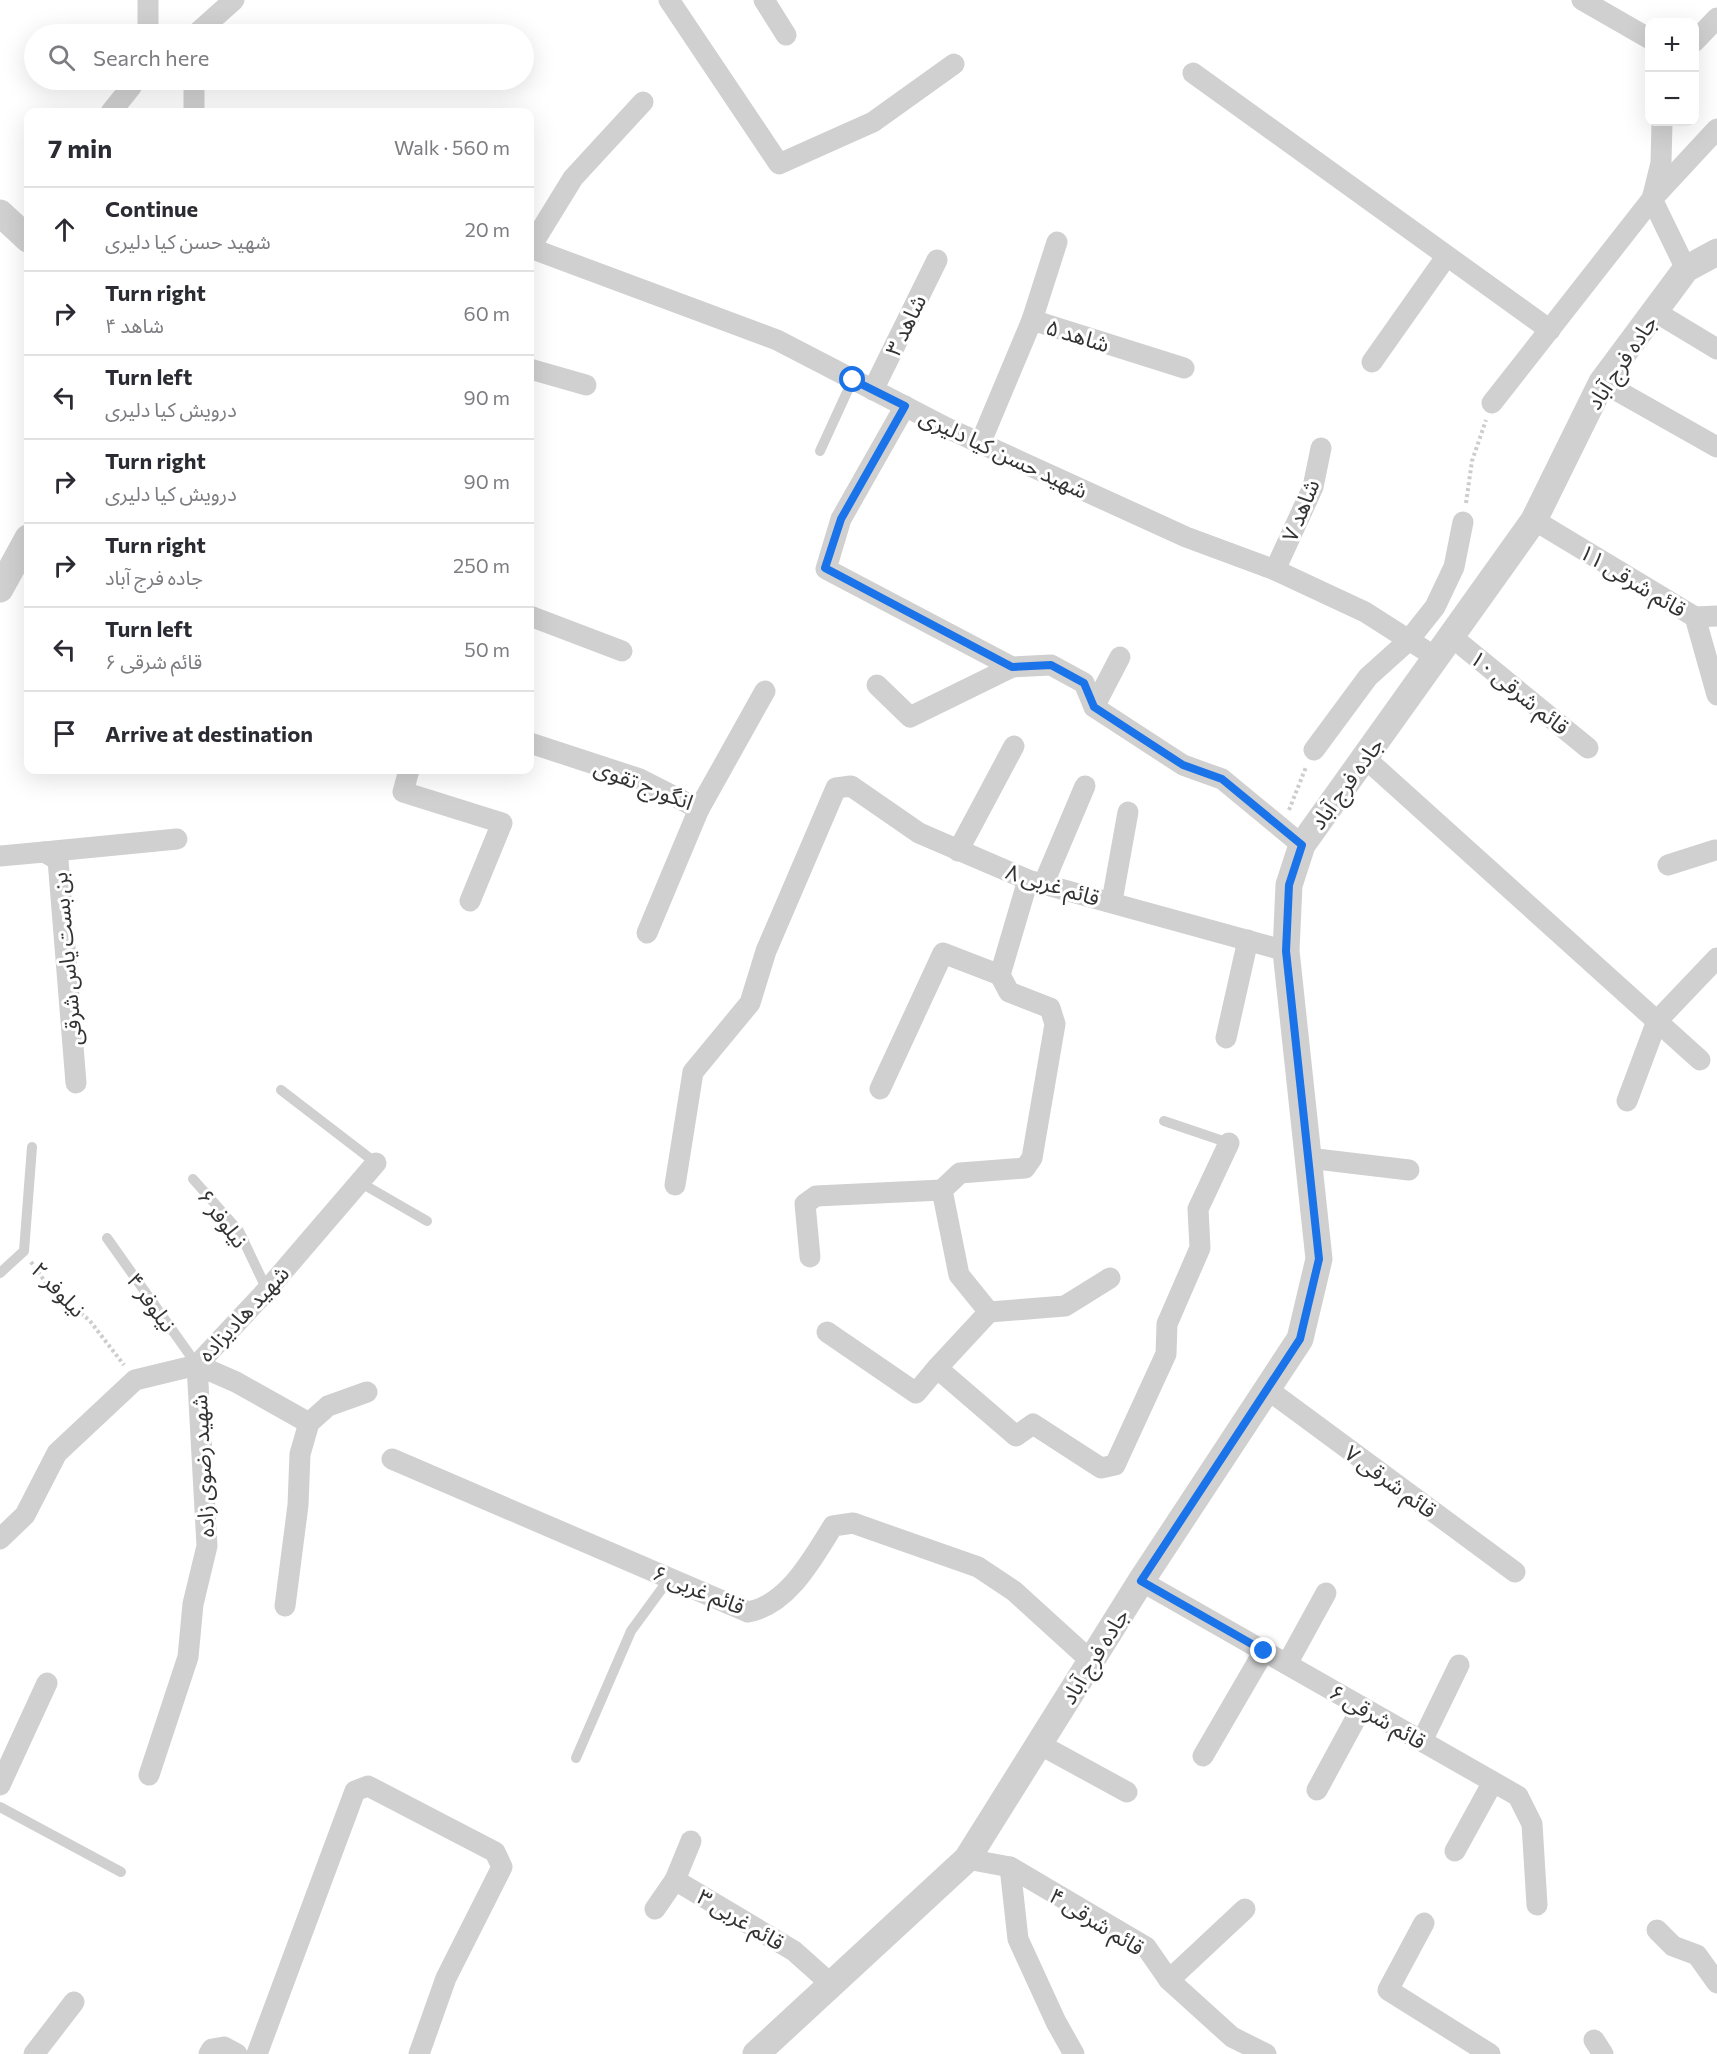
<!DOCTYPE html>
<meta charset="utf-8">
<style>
:root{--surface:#fff;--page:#f2f2f3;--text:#2b2b33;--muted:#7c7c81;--line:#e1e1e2}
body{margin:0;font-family:Commissioner,"Noto Sans Arabic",sans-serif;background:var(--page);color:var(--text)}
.controls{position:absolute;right:18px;top:18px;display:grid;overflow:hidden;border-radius:12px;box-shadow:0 6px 24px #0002}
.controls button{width:54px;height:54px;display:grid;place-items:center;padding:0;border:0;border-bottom:2px solid var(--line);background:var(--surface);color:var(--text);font:30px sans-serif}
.stop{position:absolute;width:18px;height:18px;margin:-14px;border:4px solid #1a73e8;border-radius:50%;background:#fff}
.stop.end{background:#1a73e8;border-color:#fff;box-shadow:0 2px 6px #0008}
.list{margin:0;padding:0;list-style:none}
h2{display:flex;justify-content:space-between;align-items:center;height:78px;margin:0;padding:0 24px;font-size:26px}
h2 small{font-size:20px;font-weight:400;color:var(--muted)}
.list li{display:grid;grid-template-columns:39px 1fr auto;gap:18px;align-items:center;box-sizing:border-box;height:84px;padding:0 24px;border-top:2px solid var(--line)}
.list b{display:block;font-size:22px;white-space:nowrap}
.list p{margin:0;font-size:20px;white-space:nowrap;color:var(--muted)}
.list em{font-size:20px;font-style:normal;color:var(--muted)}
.icon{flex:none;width:33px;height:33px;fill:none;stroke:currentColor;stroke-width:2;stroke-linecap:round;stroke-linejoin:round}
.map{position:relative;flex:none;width:1717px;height:2054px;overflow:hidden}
.search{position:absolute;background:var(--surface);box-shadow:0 6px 24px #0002;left:24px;top:24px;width:510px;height:66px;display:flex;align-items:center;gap:15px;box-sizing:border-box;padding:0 21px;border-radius:33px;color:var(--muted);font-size:22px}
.panel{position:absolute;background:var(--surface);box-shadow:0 6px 24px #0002;left:24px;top:108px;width:510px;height:666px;border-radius:12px}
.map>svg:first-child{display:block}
</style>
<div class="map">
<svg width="1717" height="2054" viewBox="0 0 1717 2054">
<rect width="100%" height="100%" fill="#fff"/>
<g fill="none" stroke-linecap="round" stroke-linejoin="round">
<g stroke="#cdcdcd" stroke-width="4" stroke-dasharray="3 3" stroke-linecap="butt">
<path d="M1466,503L1472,461L1486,420"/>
<path d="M1289,810L1306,767"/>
<path d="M31,1262L46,1283L90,1321L124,1365"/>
</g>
<g stroke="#d0d0d0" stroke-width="10">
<path d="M820,451L853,379"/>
<path d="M281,1090L376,1163"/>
<path d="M1164,1121L1229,1143"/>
<path d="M193,1179L239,1231L267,1290"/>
<path d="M361,1183L427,1221"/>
<path d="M107,1238L197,1365"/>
<path d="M0,1273L24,1251L32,1147"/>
<path d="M576,1758L631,1631L669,1579"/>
<path d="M0,1807L121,1872"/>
</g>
<g stroke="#d0d0d0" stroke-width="21">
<path d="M148,0V34"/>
<path d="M669,0L779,164L873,122L954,64"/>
<path d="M764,0L786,35"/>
<path d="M1582,0L1650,39"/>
<path d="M196,34L234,0"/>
<path d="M1694,42L1717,18"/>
<path d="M1193,73L1550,330"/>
<path d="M194,80V112"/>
<path d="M643,102L573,178L530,248L777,340L947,428L1186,537L1275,570L1365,612L1437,658"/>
<path d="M111,112L131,87L134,80"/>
<path d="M1686,269L1652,199L1717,129"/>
<path d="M1654,311L1717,349"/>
<path d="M1032,320L1057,242"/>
<path d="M1372,362L1446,257"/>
<path d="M530,369L586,385"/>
<path d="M1602,382L1717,447"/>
<path d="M873,390L937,260"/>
<path d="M1492,403L1652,199L1661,163L1662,122"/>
<path d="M905,406L841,519L826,569L1012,667L1051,665L1084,683L1094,707L1183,765L1222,779L1302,845"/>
<path d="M980,444L1032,320L1184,368"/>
<path d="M1534,520L1695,617L1717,695"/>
<path d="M1275,570L1313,487L1321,448"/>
<path d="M530,616L622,651"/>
<path d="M1695,617L1717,616"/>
<path d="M1452,637L1588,748"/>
<path d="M877,685L910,717L1012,667"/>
<path d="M1094,707L1120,657"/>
<path d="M530,743L640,779L699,809L765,691"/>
<path d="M1314,750L1368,677L1408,641L1435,607L1454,567L1463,522"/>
<path d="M1365,758L1700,1060"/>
<path d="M409,770L403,792L502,823L470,901"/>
<path d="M958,851L1014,746"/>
<path d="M44,852L177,839"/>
<path d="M0,856L44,852L58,860L76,1083"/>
<path d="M1668,865L1715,850"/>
<path d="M1043,885L1085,786"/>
<path d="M1112,901L1128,812"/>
<path d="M647,933L699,809"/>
<path d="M1226,1038L1248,940"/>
<path d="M880,1089L943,953L1000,975"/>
<path d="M1627,1101L1657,1021L1717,958"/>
<path d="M1308,1158L1409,1170"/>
<path d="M675,1185L693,1072L750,1003L766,951L836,788L851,786L919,833L1028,880L1286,951"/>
<path d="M810,1257L805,1204L816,1196L942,1190"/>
<path d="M1110,1278L1065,1306L989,1312L937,1368L1016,1436L1033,1424L1101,1468L1115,1465L1166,1354L1167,1324L1200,1248L1198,1209L1229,1143"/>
<path d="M989,1312L959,1275L942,1190L960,1173L1025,1168L1032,1158L1055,1024L1050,1008L1009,992L1000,975L1028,880"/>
<path d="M827,1332L916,1393L937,1368"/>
<path d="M1267,1389L1515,1572"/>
<path d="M392,1459L748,1612C788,1605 813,1558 833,1526L853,1523L978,1567L1014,1591L1091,1661"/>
<path d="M0,1539L25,1515L57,1453L135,1380L197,1365L267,1290L376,1163"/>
<path d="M1141,1581L1518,1796L1532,1824L1537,1905"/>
<path d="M285,1606L298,1505L300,1454L309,1423L328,1406L367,1392"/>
<path d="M1287,1664L1326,1593"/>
<path d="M1422,1741L1459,1665"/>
<path d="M1039,1744L1127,1792"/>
<path d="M1203,1756L1264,1651"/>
<path d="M149,1775L188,1657L193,1604L207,1546L197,1365L236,1382L309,1423"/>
<path d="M0,1785L47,1683"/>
<path d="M1317,1790L1362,1707"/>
<path d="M1455,1851L1493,1782"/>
<path d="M967,1859L1010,1867L1146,1947L1169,1980L1232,2037L1266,2054"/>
<path d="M1010,1867L1018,1939L1056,2022L1074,2054"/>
<path d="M675,1880L691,1841"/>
<path d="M655,1909L675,1880L794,1951L832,1985"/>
<path d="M1424,1923L1388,1990L1490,2054"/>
<path d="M1657,1930L1673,1946L1697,1955L1717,1983"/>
<path d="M1169,1980L1245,1909"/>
<path d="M1594,2040L1603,2054"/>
<path d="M34,2054L74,2002"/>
<path d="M209,2054L212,2049L224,2047L237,2054"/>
<path d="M257,2054L355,1791L368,1786L495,1852L502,1867L446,1978L419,2054"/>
</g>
<g stroke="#d0d0d0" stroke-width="27">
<path d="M0,213L28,239"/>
<path d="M0,589L28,538"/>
<path d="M756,2054L967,1859L1141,1581L1300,1339L1319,1259L1286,951L1289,885L1302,845L1534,520L1602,382L1686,269L1717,252"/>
</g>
</g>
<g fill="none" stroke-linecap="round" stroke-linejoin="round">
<path stroke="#1a73e8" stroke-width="8" d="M853,380L905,406L841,519L825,568L1012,667L1051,665L1084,683L1094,707L1183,765L1222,779L1302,845L1289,885L1286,951L1319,1259L1300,1339L1141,1581L1264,1651"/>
</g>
<g text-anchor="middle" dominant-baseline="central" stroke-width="6" stroke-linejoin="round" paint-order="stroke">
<g font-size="22" fill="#333" stroke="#fff">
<text transform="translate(905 325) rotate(-64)">شاهد ۳</text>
<text transform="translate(1078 335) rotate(17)">شاهد ۵</text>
<text transform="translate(1621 362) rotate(-56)">جاده فرج آباد</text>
<text transform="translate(1004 453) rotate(25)">شهید حسن کیا دلیری</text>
<text transform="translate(1300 510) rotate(-68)">شاهد ۷</text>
<text transform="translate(1633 580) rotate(31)">قائم شرقی ۱۱</text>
<text transform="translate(1520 692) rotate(39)">قائم شرقی ۱۰</text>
<text transform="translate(1346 783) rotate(-54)">جاده فرج آباد</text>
<text transform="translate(644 784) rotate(21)">انگورج تقوی</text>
<text transform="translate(1053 884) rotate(17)">قائم غربی ۸</text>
<text transform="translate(66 959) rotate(-95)">بن بست یاس شرقی</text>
<text transform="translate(223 1218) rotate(53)">نیلوفر ۶</text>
<text transform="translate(59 1289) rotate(46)">نیلوفر ۲</text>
<text transform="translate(152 1302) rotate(54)">نیلوفر ۴</text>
<text transform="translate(243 1313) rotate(-47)">شهید هادیزاده</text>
<text transform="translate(202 1466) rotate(-93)">شهید رضوی زاده</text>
<text transform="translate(1391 1481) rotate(36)">قائم شرقی ۷</text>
<text transform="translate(699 1589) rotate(22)">قائم غربی ۶</text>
<text transform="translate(1094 1656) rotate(-58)">جاده فرج آباد</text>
<text transform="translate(1378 1716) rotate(30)">قائم شرقی ۶</text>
<text transform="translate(741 1919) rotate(31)">قائم غربی ۳</text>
<text transform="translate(1097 1921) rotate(32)">قائم شرقی ۴</text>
</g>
</g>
</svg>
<div class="controls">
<button>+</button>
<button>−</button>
</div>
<div class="stop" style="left:853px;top:380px"></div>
<div class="stop end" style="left:1264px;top:1651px"></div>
<div class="search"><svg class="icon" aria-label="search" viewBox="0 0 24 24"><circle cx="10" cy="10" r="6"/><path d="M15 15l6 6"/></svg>Search here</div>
<section class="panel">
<h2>7 min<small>Walk · 560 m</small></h2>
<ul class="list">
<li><svg class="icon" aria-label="ahead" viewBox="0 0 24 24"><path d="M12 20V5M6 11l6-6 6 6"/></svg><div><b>Continue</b><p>شهید حسن کیا دلیری</p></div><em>20 m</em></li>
<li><svg class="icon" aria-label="right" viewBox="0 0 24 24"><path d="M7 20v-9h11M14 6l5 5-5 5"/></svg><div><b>Turn right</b><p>شاهد ۴</p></div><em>60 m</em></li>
<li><svg class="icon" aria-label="left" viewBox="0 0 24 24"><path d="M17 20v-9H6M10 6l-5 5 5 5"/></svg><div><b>Turn left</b><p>درویش کیا دلیری</p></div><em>90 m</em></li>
<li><svg class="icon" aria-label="right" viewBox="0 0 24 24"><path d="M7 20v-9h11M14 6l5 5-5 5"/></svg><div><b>Turn right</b><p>درویش کیا دلیری</p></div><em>90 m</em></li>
<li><svg class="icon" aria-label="right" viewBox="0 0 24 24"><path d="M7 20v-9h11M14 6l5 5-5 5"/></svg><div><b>Turn right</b><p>جاده فرج آباد</p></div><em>250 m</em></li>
<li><svg class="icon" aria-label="left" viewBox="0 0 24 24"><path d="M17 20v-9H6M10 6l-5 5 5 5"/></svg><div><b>Turn left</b><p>قائم شرقی ۶</p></div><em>50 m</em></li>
<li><svg class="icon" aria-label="arrive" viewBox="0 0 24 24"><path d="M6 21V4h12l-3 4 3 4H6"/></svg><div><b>Arrive at destination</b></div></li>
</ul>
</section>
</div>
